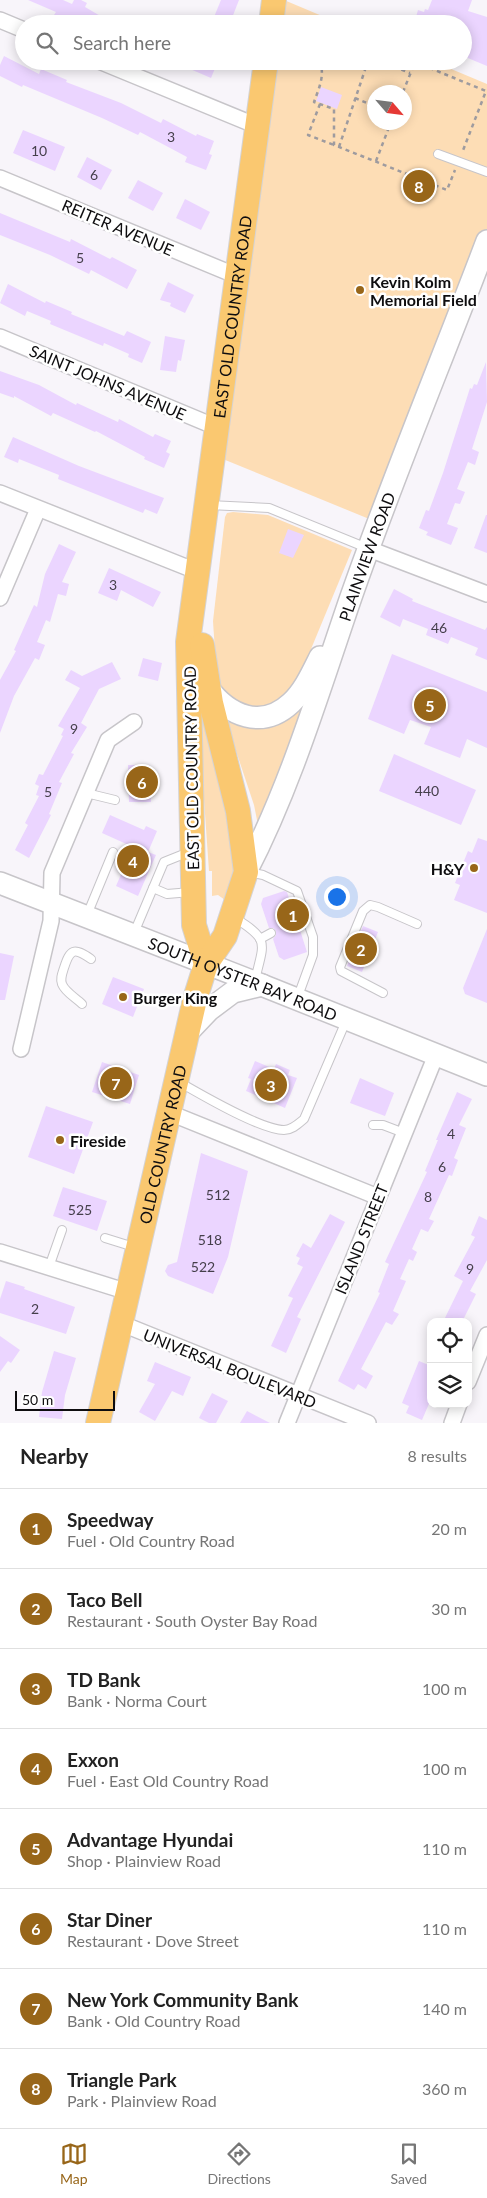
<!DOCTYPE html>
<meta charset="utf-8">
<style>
:root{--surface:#fff;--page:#f6f6f6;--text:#222;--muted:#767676;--line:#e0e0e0;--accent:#986619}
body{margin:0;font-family:Lato,sans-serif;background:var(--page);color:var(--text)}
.controls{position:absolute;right:15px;bottom:15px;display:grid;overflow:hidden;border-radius:10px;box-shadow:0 2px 12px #0003}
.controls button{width:45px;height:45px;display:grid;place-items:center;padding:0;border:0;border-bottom:1px solid var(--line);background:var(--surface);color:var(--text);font:25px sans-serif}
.compass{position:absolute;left:367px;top:85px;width:45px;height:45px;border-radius:50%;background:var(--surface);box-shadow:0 2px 12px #0003;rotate:118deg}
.scale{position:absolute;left:15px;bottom:12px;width:100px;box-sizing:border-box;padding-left:5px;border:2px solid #0e0d0f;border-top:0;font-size:14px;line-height:18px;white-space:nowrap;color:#0e0d0f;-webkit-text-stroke:4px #fff;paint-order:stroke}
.you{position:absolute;left:336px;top:896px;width:18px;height:18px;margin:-12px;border:4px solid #fff;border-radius:50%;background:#1a73e8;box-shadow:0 0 0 8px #1a73e833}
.badge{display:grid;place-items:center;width:32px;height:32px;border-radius:50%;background:var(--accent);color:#fff;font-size:16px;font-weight:700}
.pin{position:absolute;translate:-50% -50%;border:2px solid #fff;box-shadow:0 1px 5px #0006}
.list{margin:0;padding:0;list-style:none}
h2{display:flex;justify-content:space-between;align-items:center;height:65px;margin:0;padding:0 20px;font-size:21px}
h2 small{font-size:16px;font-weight:400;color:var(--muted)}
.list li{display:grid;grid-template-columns:32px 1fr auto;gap:15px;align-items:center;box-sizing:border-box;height:80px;padding:0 20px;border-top:1px solid var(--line)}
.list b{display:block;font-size:19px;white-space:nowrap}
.list p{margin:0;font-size:16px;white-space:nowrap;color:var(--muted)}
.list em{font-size:16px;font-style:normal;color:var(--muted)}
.icon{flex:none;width:28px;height:28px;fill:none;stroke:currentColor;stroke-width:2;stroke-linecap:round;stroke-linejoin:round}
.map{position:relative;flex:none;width:487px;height:1423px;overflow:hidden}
.search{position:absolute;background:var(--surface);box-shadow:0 2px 12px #0003;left:15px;right:15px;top:15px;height:55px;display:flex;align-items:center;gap:12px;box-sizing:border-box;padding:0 18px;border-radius:28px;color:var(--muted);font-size:19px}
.sheet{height:705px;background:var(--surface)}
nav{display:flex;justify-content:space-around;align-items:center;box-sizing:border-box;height:70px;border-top:1px solid var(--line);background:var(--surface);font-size:14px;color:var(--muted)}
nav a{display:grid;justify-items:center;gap:2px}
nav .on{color:var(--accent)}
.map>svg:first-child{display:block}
</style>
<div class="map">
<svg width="487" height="1423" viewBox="0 0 487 1423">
<rect width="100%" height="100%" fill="#f8f5fa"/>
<g fill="#fdddb5" fill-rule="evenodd">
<path d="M284,0L341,24H271Z"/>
<path d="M266,61H432L487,84V241L379,523L213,455ZM374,92H404V122H374Z"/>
<path d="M233,512L268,515L352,550L292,695L261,709L242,707L226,699L217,682L213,621L225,517L227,513Z"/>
<path d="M310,694L260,835L254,805L225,718Z"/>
<path d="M197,699L232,797L235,876L232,875L225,900L218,895L212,896V871H209Z"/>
</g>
<g fill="#ebd5ff">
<path d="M28,0H63L72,4L74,0H81L87,3L85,7L114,24H71L54,15L56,12Z"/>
<path d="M221,0H239L230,23L214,17Z"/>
<path d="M432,0H472L468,11L487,17V66L463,56V24H414L418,10L424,12L425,9L428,10Z"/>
<path d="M4,56L39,74L41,69L67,80L66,82L121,103L161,123L163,119L196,136L197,134L214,141L209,154L212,155L206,170L185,162L187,157L140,132L138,135L102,118L23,85L22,87L0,76V65Z"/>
<path d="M193,61H218L211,78L190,69Z"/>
<path d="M321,87L342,95L337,109L316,101Z"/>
<path d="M23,130L65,147L55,171L13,153Z"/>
<path d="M87,157L112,170L101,190L77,177Z"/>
<path d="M138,180L163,193L153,211L128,198Z"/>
<path d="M185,199L210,212L201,230L176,218Z"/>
<path d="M0,213L70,242L71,239L110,259L112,257L137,270L127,289L91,270L89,274L50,255L0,235Z"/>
<path d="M168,282L194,295L185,313L170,306L171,303L160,300Z"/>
<path d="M8,284L45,303L46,301L72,312L71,314L124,336L127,331L151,342L142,363L128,357L129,354L104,343L103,346L50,324L51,321L27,311L25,316L0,303Z"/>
<path d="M165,336L185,340L181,361L178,360L176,372L160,370Z"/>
<path d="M486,362L487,402L472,449L479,452L475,465L468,462L457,489L465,492L460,504L455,503L447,524L458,528L451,545L426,535L428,532L419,528L426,510L429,511L443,473L470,388L472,389L474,384L477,385Z"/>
<path d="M0,371L39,385L76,405L77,403L118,422L119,419L153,437L155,434L171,441L166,452L170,454L164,468L144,459L145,457L96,431L95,432L53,413L51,416L14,396V398L0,393Z"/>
<path d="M13,437L79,466L164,498L157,514L145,509L143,513L58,479L59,475L19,459L18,463L4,457Z"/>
<path d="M486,515H487V553L474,548Z"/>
<path d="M288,529L304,535L293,558L279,553Z"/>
<path d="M59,544L76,552L62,582L69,584L66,596L58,594L50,622L46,620L37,642L45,645L39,660L35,658L14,696L0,733V680L16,651L14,650L34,605L37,607L45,574Z"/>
<path d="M109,568L161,592L153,607L121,590L117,601L98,593Z"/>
<path d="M394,589L413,599L412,601L485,630L487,627V660L475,655L478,648L451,637L448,644L426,635L428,629L403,619L400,627L380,617Z"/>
<path d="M392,654L487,692V748L467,739L460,758L424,744L431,727L410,720L404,734L368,719Z"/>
<path d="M143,658L162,663L158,681L138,676Z"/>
<path d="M112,662L121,679L99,689L81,723L87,727L71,753L74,754L59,782L62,783L49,814L51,815L29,858L15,850L28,825L25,823L39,796L36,795L39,786L35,784L39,774L43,775L63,736L61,735L64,729L58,726L80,688L65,680L71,670L82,676Z"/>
<path d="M394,754L476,790L461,825L379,791Z"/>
<path d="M128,765H150V776H155V789H150L151,802H129Z"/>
<path d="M110,815L144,830L146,826L157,831L148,852L156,855L138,896L116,886L133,847L102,833Z"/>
<path d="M478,838L487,841V913L454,900L460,885L455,883L468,851L472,853Z"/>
<path d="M284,891L287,892L295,917L292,920V924L299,927L307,952L284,960L279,957L273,939L276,935V931L273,928H269L261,904L263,898Z"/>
<path d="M363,926L378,932L362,972L347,966Z"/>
<path d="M487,929V1003L465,994L463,988Z"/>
<path d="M0,953L14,956L5,1000H0Z"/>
<path d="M113,977L144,989L133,1017L102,1004Z"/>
<path d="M255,1061L274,1069L276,1064L290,1070L288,1075L297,1078L285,1108L246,1091L251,1079L248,1078Z"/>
<path d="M102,1062L139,1075L130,1104L92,1092Z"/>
<path d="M360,1078L394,1093L385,1116L350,1103Z"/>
<path d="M457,1092L472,1099L459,1125L466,1128L454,1158L458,1160L452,1176L449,1175L429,1219L434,1221L428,1232L421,1229L412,1249L417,1252L413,1261L409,1259L400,1279L406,1281L393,1311L399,1314L392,1325L386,1322L361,1369L373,1376L366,1389L358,1384L354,1390L338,1381L380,1293L378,1292L389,1264L385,1262L427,1172L425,1171L438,1140H436Z"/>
<path d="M46,1106L93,1122L74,1174L28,1157Z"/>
<path d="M201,1153L248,1171L228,1257L213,1294L168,1276L165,1271L168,1265L177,1262Z"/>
<path d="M63,1187L107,1201L97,1231L53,1216Z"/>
<path d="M330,1214L345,1222L297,1317L301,1319L286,1353L271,1346L293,1298L288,1296L303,1267L297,1264L300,1258L296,1256L303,1243L311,1248Z"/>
<path d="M479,1216L487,1220V1260L470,1291L476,1294L462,1322H443L463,1281L454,1276L475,1237L471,1235Z"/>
<path d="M6,1281L25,1287L24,1289L75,1307L66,1334L0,1313V1299Z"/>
<path d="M0,1336L20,1350L11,1363L8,1361L0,1372Z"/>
<path d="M54,1351L76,1358L65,1395L62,1419L39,1417L42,1392Z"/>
<path d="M419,1361L431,1366V1399L422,1420L406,1413L409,1406L402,1403Z"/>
<path d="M155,1362L191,1377L183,1396L172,1391L155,1421L139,1412L155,1384L147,1381Z"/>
<path d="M212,1393L228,1401L216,1423H209L199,1418Z"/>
<path d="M247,1411L270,1423H240Z"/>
</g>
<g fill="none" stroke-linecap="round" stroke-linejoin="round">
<defs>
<g id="lane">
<path d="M438,154L487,172"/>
<path d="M209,505L269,508L367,548"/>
<path d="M86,793L115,800"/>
<path d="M248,872L263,875L297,891L313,937V955L297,999"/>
<path d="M153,888L167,894L191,892"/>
<path d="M87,915L113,852"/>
<path d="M235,918C270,940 264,942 255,980"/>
<path d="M297,922L306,917"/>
<path d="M134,933L164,862L189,852"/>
<path d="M260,939L271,933"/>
<path d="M383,993L341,971L340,967L363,911L370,905L378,907L417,924"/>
<path d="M82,1004C76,998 65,992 62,984C60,979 62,974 64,968C70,949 74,947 91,959"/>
<path d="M179,1082C200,1094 261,1130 284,1130C292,1130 298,1124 304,1119L346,1021"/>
<path d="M373,1125H383L404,1133"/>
<path d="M105,1238L134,1247"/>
<path d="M49,1267L62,1230"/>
</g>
<g id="street">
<path d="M0,20L24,30"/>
<path d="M99,61L257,126"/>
<path d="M0,178L237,276"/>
<path d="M0,337L216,427"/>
<path d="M0,493L196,571"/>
<path d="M369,549L487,594"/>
<path d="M0,598L38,509"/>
<path d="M21,1049L51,921L52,873L108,740L134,722"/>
<path d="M170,1113L378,1197"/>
<path d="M0,1252L128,1292"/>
<path d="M120,1323L368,1423"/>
<path d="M468,1382L487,1335"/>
<path d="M287,1423L436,1055"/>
<path d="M452,1423L459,1404"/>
</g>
<g id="secondary">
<path d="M208,688C229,716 262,730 291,703C304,691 312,673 320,657"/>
<path id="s1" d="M246,872C291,785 319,690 351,597C393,477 442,360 487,241"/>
<path id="s2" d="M0,883L254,982L487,1075"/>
<path d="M188,1032L209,1010L233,992L262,985"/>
</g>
<g id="primary">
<path d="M271,24L274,0"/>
<path id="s3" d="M206,964L194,925L188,642L266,61"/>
<path id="s4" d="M98,1423L195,999L206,964L225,936L246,872L238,811L211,703L202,645"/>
</g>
</defs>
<use href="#lane" stroke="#c7c5c9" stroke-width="10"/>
<use href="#street" stroke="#c7c5c9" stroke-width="18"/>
<use href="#secondary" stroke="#c7c5c9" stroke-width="24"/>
<use href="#primary" stroke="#d4d3d4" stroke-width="26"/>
<g stroke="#9e9b9f" stroke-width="2.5" stroke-dasharray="4 4" stroke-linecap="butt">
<path d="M320,61C325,76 319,88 314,102L334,109V145L447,190L455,170"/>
<path d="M379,61L410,73"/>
<path d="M403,92L415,62L486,91L462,153"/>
<path d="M355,98L374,106"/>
<path d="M320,104L308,135L334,145"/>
<path d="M339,147L368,61"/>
<path d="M376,161L391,122"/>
</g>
<use href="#lane" stroke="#fff" stroke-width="8"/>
<use href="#street" stroke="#fff" stroke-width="15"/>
<use href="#secondary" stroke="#fff" stroke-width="21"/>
<use href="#primary" stroke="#fac870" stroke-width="24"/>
</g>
<g fill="#986619" stroke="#fff" stroke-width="2">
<circle cx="360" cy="290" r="5"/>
<circle cx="474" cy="868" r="5"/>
<circle cx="123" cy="997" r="5"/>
<circle cx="60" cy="1140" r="5"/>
</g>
<g text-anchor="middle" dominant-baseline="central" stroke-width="5" stroke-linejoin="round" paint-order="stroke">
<g font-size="14" fill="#453f4b">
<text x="171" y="136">3</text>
<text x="39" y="150">10</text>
<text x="94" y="174">6</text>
<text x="80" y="257">5</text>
<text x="113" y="584">3</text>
<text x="439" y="627">46</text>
<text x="74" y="728">9</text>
<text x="427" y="790">440</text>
<text x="48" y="791">5</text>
<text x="451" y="1133">4</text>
<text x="442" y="1166">6</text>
<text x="218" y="1194">512</text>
<text x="428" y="1196">8</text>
<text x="80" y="1209">525</text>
<text x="210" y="1239">518</text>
<text x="203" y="1266">522</text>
<text x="470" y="1268">9</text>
<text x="35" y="1308">2</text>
</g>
<g font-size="16" fill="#0e0d0f" stroke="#fff">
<text transform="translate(118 227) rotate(23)">REITER AVENUE</text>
<text stroke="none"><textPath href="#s3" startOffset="652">EAST OLD COUNTRY ROAD</textPath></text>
<text transform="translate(108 382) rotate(23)">SAINT JOHNS AVENUE</text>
<text stroke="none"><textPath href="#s1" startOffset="338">PLAINVIEW ROAD</textPath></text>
<text transform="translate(191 768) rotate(-91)">EAST OLD COUNTRY ROAD</text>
<text stroke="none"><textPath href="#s2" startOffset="261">SOUTH OYSTER BAY ROAD</textPath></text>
<text stroke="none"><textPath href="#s4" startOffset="286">OLD COUNTRY ROAD</textPath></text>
<text transform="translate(361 1239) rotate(-68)">ISLAND STREET</text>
<text transform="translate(230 1368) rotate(22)">UNIVERSAL BOULEVARD</text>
</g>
<g font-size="16" font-weight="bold" fill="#0e0d0f" stroke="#fff" text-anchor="start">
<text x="370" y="281">Kevin Kolm<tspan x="370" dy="18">Memorial Field</tspan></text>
<text x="464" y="868" text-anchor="end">H&amp;Y</text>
<text x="133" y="997">Burger King</text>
<text x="70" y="1140">Fireside</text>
</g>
</g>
</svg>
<div class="controls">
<button><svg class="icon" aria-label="locate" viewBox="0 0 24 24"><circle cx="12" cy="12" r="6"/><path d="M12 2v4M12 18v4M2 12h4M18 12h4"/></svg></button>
<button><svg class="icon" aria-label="layers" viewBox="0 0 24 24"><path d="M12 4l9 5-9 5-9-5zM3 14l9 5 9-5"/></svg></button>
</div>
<svg class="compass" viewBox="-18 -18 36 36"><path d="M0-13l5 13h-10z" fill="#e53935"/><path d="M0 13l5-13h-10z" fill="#767676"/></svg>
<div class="scale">50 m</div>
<div class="you"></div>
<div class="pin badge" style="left:293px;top:915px">1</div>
<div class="pin badge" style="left:361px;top:949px">2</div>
<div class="pin badge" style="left:271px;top:1085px">3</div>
<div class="pin badge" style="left:133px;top:861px">4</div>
<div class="pin badge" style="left:430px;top:705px">5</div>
<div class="pin badge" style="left:142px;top:782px">6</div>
<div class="pin badge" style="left:116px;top:1083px">7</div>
<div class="pin badge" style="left:419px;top:186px">8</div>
<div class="search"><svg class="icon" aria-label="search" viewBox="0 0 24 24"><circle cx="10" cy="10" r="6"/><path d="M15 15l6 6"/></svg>Search here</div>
</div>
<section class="sheet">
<h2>Nearby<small>8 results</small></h2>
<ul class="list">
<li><span class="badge">1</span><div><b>Speedway</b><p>Fuel · Old Country Road</p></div><em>20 m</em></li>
<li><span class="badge">2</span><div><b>Taco Bell</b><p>Restaurant · South Oyster Bay Road</p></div><em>30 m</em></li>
<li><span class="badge">3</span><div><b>TD Bank</b><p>Bank · Norma Court</p></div><em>100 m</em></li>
<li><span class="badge">4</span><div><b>Exxon</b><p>Fuel · East Old Country Road</p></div><em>100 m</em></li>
<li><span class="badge">5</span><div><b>Advantage Hyundai</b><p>Shop · Plainview Road</p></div><em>110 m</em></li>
<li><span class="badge">6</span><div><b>Star Diner</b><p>Restaurant · Dove Street</p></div><em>110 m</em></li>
<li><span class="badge">7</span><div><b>New York Community Bank</b><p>Bank · Old Country Road</p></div><em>140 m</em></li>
<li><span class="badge">8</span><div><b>Triangle Park</b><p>Park · Plainview Road</p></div><em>360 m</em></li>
</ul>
</section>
<nav>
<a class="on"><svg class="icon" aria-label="map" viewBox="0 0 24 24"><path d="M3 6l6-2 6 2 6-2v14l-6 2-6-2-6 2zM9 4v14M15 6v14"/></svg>Map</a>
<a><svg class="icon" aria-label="directions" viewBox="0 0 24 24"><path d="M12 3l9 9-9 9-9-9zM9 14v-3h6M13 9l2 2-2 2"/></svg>Directions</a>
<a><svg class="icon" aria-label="saved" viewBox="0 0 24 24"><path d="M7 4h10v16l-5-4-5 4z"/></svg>Saved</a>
</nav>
